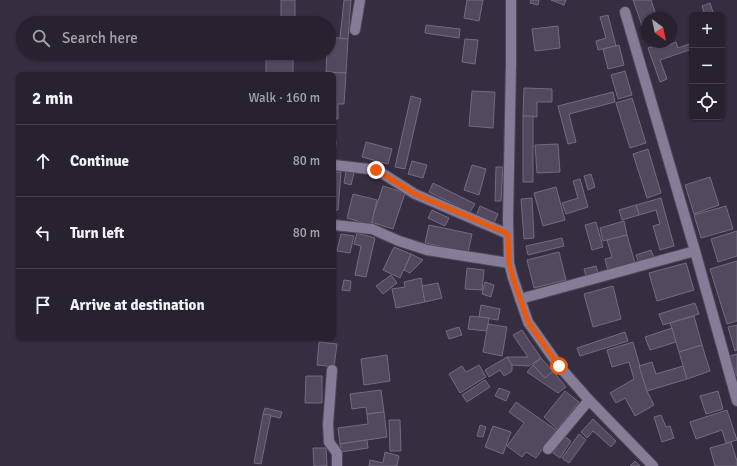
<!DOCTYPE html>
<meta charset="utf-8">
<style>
:root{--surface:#282230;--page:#342f3c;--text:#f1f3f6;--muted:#a5a4ab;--line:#443f4c}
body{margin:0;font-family:Signika,sans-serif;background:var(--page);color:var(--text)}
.controls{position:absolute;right:12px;top:12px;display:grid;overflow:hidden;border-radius:6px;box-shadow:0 1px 3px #0004}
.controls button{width:36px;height:36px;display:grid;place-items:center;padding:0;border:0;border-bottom:1px solid var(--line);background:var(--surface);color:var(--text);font:20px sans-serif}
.compass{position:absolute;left:641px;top:12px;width:36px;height:36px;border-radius:50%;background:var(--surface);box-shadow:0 1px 3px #0004;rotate:147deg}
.stop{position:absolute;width:12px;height:12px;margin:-9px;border:3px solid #ea580c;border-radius:50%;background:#fff}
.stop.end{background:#ea580c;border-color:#fff;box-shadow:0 1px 4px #0008}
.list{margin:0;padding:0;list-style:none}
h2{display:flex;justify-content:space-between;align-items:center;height:52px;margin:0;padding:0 16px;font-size:17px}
h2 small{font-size:13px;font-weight:400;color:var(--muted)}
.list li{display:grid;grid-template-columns:26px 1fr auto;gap:12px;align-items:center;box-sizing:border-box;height:72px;padding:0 16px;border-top:1px solid var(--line)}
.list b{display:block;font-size:15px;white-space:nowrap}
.list em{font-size:13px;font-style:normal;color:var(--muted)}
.icon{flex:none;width:22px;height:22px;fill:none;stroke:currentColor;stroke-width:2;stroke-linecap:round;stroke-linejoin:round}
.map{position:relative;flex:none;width:737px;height:466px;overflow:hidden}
.search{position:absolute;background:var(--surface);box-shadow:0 1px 3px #0004;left:16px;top:16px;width:320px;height:44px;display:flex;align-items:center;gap:10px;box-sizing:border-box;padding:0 14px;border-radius:22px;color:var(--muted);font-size:15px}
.panel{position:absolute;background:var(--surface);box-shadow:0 1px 3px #0004;left:16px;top:72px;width:320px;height:268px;border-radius:6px}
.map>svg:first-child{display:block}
</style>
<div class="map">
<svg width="737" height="466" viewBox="0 0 737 466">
<rect width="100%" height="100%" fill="#352d40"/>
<g fill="#51495d" stroke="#746b81">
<rect x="281" y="0" width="14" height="23"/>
<path d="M344,0H351L348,39L340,38Z"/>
<path d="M467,0H483L479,21L464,18Z"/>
<path d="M531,0H539L538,5L530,3Z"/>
<path d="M551,0H566L564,5Z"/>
<path d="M633,0H651L657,18H647V34H645Z"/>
<path d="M710,3L714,15H705L702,6Z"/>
<path d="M608,15L616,46L598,50L596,41L606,38L600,17Z"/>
<path d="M426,25L460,29L459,38L425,33Z"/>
<path d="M558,26L560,48L535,51L532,29Z"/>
<path d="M329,37L348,39L346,73L326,72L327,53H329Z"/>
<path d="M465,39L478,40L475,64L462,62Z"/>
<path d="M676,42L678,48L692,43V49L660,60L667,79L660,82L648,48L663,43L664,47Z"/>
<path d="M619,45L624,65L608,69L603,49Z"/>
<path d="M293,58V74H266V59Z"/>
<path d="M625,71L632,95L618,99L611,75Z"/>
<path d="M326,72L346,73L344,104H338V119H334V74H326Z"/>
<path d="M524,88L552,89V102H537V117L523,116Z"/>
<path d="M472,91L495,92L493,128L469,126Z"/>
<path d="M613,92L615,102L569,114L576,142L568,144L558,106Z"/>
<path d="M411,96L421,99L405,169L395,167Z"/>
<path d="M632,98L646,143L630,148L616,103Z"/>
<rect x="523" y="116" width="10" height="66"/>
<path d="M334,141H336L335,158H334Z"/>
<path d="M366,142L392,149L388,164L362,157Z"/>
<path d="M558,144L560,172L537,173L535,145Z"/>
<path d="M648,149L661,193L647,198L633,154Z"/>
<path d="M412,161L427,165L423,178L408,174Z"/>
<path d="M472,165L486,169L479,195L464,190Z"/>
<path d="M496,167H503L501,201H495Z"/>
<path d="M346,171L354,173L351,185L344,183Z"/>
<path d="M334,172H341L338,210H334Z"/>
<path d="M591,174L595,187L588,190L584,176Z"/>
<path d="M710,177L719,205L694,214L685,185Z"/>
<path d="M580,179L588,207L566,214L562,203L578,198L573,181Z"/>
<path d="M433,183L475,204L470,212L429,192Z"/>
<path d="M383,186L405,193L393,229L371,222Z"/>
<path d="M556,187L565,220L543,226L534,193Z"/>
<path d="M353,194L377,200L371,225L347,218Z"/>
<path d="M532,198L534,238L524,239L521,199Z"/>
<path d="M661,198L674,246L660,250L653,226L660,224L656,210L639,215L636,205Z"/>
<path d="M636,205L639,215L622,220L619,210Z"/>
<path d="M480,206L498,214L494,223L476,216Z"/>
<path d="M726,206L733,229L701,238L694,215Z"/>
<path d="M432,210L449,218L445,226L428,218Z"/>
<path d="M624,221L627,235L603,241L600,228Z"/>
<path d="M596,222L603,247L592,250L585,225Z"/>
<path d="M429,225L472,234L468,252L425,243Z"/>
<path d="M737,231V256L718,262L711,239Z"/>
<path d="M357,233L375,238L366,277L355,275L361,246L354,244Z"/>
<path d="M341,234L354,236L350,253L337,251Z"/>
<path d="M627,235L635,263L608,271L605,259L612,257L607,240Z"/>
<path d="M562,238L564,246L528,255L526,246Z"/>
<path d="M394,247L411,254L400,278L383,270Z"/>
<path d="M651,250L654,258L639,263L636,255Z"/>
<path d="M559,252L566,280L534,288L527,260Z"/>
<path d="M411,254L423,260L410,273L404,270Z"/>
<path d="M737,261V321L727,324L710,269Z"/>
<path d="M686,263L694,290L657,301L649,273Z"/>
<path d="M596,266L598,273L586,276L584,269Z"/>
<path d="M467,268L484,270L482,290L465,289Z"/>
<path d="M391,275L397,283L383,294L376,286Z"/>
<path d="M421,278L425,302L396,308L392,289L405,287L404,282Z"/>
<path d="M344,280L351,281L350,291L342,290Z"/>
<path d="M485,282L494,285L491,297L482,294Z"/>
<path d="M438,283L442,298L425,302L422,286Z"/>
<path d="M613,286L621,319L593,327L584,294Z"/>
<path d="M695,303L699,314L663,325L659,314Z"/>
<path d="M481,305L500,309L498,320L479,317Z"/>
<path d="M470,316L489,318L487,331L468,329Z"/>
<path d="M694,316L702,345L679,352L670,323Z"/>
<path d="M488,324L507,327L502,356L483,352Z"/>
<path d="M737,325V350L735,351L728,327Z"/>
<path d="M459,327L462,335L449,339L446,331Z"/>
<path d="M672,328L676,342L650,350L645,337Z"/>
<path d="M522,330L541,358L529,366L512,365L507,357H528L513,335Z"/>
<path d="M625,332L628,341L580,356L577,348Z"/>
<path d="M319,342L337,344L334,367L317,365Z"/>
<path d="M633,342L647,391L654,405L635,416L625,398L616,403L610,393L634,379L629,362L612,367L607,350Z"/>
<path d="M702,345L710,371L687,379L679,352Z"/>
<path d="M737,354V376H736L730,356Z"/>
<path d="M387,355L390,381L364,385L361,359Z"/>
<path d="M507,357L512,365V371L504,376L500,370L489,377L485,370Z"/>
<path d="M541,358L553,371L545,378L533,365Z"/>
<path d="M652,362L656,374L683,366L687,379L647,391L639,366Z"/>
<path d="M479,365L486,377L460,393L449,374L462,366L466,372Z"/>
<path d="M533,365L545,378L553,371L566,387L558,393L527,372Z"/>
<path d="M306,376H322V403H305Z"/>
<path d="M485,380L490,387L467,402L462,395Z"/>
<path d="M499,388L510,392L506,401L495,396Z"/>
<path d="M381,390L384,412L367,414L366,407L352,409L350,394Z"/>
<path d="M565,391L579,402L557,429L544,417Z"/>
<path d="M718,391L723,409L706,414L700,396Z"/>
<path d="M516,402L556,430L536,458L526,452L522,457L507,446L524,423L509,412Z"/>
<path d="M265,408L282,412L280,418L263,414Z"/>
<path d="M727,410L737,440L726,443L722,430L696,439L690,422Z"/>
<path d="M384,412L387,437L340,444L338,428L368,424L367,414Z"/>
<path d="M263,414L271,415L261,464L254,463Z"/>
<path d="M661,415L666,427L670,426L674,438L662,442L654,417Z"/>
<path d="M593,419L616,441L611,447L593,431L587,438L581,432Z"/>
<path d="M389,420H400L401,451H390Z"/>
<path d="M480,425L486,427L483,437L477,436Z"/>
<path d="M493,426L511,432L503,454L485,447Z"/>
<path d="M579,434L586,440L569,463L562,458Z"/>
<path d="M564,436L571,441L560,458L553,453Z"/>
<path d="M367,440L368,448L341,452L340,444Z"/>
<path d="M731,442L737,461V466H715L710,448Z"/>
<path d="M313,448H326L327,466H314Z"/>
<path d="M385,452L399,456L397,466H369L370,460L383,463Z"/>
<path d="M635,461L640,466H630Z"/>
</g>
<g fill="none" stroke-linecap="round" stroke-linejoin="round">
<defs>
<g id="minor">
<path d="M511,0V64L508,219L509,263L513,278L528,322L559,366L589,400L653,466"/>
<path d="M625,12L695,251L737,401"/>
<path d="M355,30L360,0"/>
<path d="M334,165L377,170L415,194L508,234"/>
<path d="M334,225L372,229L399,241L427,250L509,263"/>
<path d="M520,299L695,251"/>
<path d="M332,370L328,425L329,442L337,453V466"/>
<path d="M548,449L589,400"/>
</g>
</defs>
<use href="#minor" stroke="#50485a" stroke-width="12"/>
<use href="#minor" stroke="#877c97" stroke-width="10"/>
</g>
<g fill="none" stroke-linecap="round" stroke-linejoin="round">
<path stroke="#ea580c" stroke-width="5" d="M376,170L415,194L508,234L509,263L513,278L528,322L559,366"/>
</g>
</svg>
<div class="controls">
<button>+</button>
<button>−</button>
<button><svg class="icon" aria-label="locate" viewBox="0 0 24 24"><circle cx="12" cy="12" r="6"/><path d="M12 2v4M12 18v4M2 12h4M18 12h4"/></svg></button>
</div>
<svg class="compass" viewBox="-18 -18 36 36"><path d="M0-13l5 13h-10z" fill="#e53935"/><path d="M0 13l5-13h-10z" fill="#a5a4ab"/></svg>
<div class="stop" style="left:559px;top:366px"></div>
<div class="stop end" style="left:376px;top:170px"></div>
<div class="search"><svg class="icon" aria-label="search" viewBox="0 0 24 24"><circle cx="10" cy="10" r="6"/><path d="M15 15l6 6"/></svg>Search here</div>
<section class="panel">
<h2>2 min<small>Walk · 160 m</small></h2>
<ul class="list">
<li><svg class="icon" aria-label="ahead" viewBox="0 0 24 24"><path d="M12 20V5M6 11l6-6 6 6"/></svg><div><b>Continue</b></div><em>80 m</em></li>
<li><svg class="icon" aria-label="left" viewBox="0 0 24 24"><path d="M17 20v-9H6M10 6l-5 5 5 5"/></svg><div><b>Turn left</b></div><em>80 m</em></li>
<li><svg class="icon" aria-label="arrive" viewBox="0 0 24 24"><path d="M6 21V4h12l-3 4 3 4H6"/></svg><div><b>Arrive at destination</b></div></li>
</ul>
</section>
</div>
